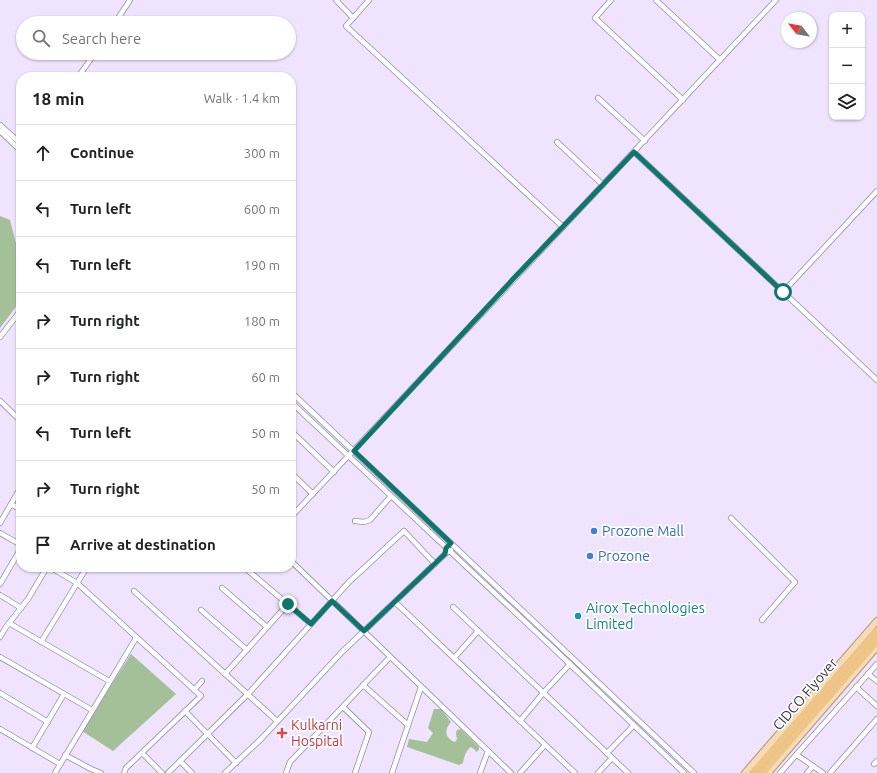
<!DOCTYPE html>
<meta charset="utf-8">
<style>
:root{--surface:#fff;--page:#f6f6f6;--text:#202124;--muted:#757577;--line:#e0e0e0}
body{margin:0;font-family:Ubuntu,sans-serif;background:var(--page);color:var(--text)}
.controls{position:absolute;right:12px;top:12px;display:grid;overflow:hidden;border-radius:8px;box-shadow:0 1px 3px #0004}
.controls button{width:36px;height:36px;display:grid;place-items:center;padding:0;border:0;border-bottom:1px solid var(--line);background:var(--surface);color:var(--text);font:20px sans-serif}
.compass{position:absolute;left:781px;top:12px;width:36px;height:36px;border-radius:50%;background:var(--surface);box-shadow:0 1px 3px #0004;rotate:301deg}
.stop{position:absolute;width:12px;height:12px;margin:-9px;border:3px solid #0f766e;border-radius:50%;background:#fff}
.stop.end{background:#0f766e;border-color:#fff;box-shadow:0 1px 4px #0008}
.list{margin:0;padding:0;list-style:none}
h2{display:flex;justify-content:space-between;align-items:center;height:52px;margin:0;padding:0 16px;font-size:17px}
h2 small{font-size:13px;font-weight:400;color:var(--muted)}
.list li{display:grid;grid-template-columns:26px 1fr auto;gap:12px;align-items:center;box-sizing:border-box;height:56px;padding:0 16px;border-top:1px solid var(--line)}
.list b{display:block;font-size:15px;white-space:nowrap}
.list em{font-size:13px;font-style:normal;color:var(--muted)}
.icon{flex:none;width:22px;height:22px;fill:none;stroke:currentColor;stroke-width:2;stroke-linecap:round;stroke-linejoin:round}
.map{position:relative;flex:none;width:877px;height:773px;overflow:hidden}
.search{position:absolute;background:var(--surface);box-shadow:0 1px 3px #0004;left:16px;top:16px;width:280px;height:44px;display:flex;align-items:center;gap:10px;box-sizing:border-box;padding:0 14px;border-radius:22px;color:var(--muted);font-size:15px}
.panel{position:absolute;background:var(--surface);box-shadow:0 1px 3px #0004;left:16px;top:72px;width:280px;height:500px;border-radius:16px}
.map>svg:first-child{display:block}
</style>
<div class="map">
<svg width="877" height="773" viewBox="0 0 877 773">
<rect width="100%" height="100%" fill="#efe3fd"/>
<g fill="#a4c099">
<path d="M0,216L10,220L21,263V300L0,328Z"/>
<path d="M131,654L176,694L113,751L82,731Z"/>
<path d="M434,709H441L451,722C445,729 444,735 452,741L455,742L457,739L456,733L457,730L461,729L479,747V750L476,752L475,750L471,747C466,750 464,757 463,763L459,765L407,747L409,739L427,742L433,733L428,728Z"/>
</g>
<g fill="none" stroke-linecap="round" stroke-linejoin="round">
<defs>
<g id="minor">
<path d="M336,0L353,18"/>
<path d="M369,0L346,26L563,227"/>
<path d="M611,0L595,18L683,100"/>
<path d="M656,0L720,60"/>
<path d="M115,23L130,0"/>
<path d="M78,77L95,53"/>
<path d="M598,98L645,141"/>
<path d="M0,125L21,144"/>
<path d="M0,131L21,151"/>
<path d="M557,142L603,185"/>
<path d="M634,152L877,380"/>
<path d="M783,292L877,191"/>
<path d="M0,337L21,310"/>
<path d="M291,392L694,773"/>
<path d="M0,401L21,421"/>
<path d="M291,402L551,646L684,773"/>
<path d="M291,431L334,472"/>
<path d="M291,473L313,494"/>
<path d="M11,504L21,510"/>
<path d="M291,517L776,0"/>
<path d="M731,518L795,582L762,620"/>
<path d="M355,521L364,522L370,520L391,496"/>
<path d="M0,523L21,487"/>
<path d="M0,533L21,545"/>
<path d="M291,561L511,773"/>
<path d="M50,567L77,583L201,696L126,768L124,773"/>
<path d="M244,567L311,624"/>
<path d="M0,584L21,548"/>
<path d="M222,588L267,627"/>
<path d="M134,591L277,721"/>
<path d="M0,595L21,608"/>
<path d="M395,602L575,773"/>
<path d="M453,607L628,773"/>
<path d="M201,610L247,650"/>
<path d="M9,623L109,681"/>
<path d="M0,637L6,627L28,599L47,567"/>
<path d="M41,642L87,567"/>
<path d="M0,657L92,710"/>
<path d="M454,658L478,631"/>
<path d="M225,674L288,604"/>
<path d="M868,674L877,681"/>
<path d="M363,685L408,725"/>
<path d="M856,687L877,706"/>
<path d="M194,690L202,681"/>
<path d="M0,693L48,722"/>
<path d="M343,707L369,732L355,773"/>
<path d="M185,711L236,763"/>
<path d="M520,721L544,692L570,664"/>
<path d="M0,729L60,764"/>
<path d="M32,748L64,694"/>
<path d="M142,753L162,773"/>
<path d="M607,753L634,725"/>
<path d="M65,755L91,769L101,773"/>
<path d="M797,755L823,773"/>
<path d="M180,761L192,773"/>
<path d="M874,764L877,761"/>
<path d="M55,773L136,638"/>
<path d="M168,773L248,694L349,582L404,531L435,564"/>
<path d="M225,773L262,738L342,652L445,554L451,550"/>
<path d="M286,773L290,762L390,657"/>
<path d="M392,773L421,687"/>
<path d="M480,773L488,751"/>
<path d="M520,773L545,745"/>
<path d="M598,773L612,758"/>
<path d="M780,773L877,664"/>
<path d="M807,773L813,766"/>
<path d="M830,773L877,719"/>
</g>
<g id="major">
<path d="M745,773L877,621"/>
<path d="M768,773L877,647"/>
</g>
<g id="highway">
<path d="M753,773L877,631"/>
<path d="M762,773L877,641"/>
</g>
</defs>
<use href="#minor" stroke="#978aa8" stroke-width="6"/>
<use href="#major" stroke="#b0926e" stroke-width="8"/>
<use href="#highway" stroke="#b0926e" stroke-width="8"/>
<use href="#minor" stroke="#fff" stroke-width="4.5"/>
<use href="#major" stroke="#f5dcb7" stroke-width="6"/>
<use href="#highway" stroke="#efc587" stroke-width="7"/>
</g>
<g fill="none" stroke-linecap="round" stroke-linejoin="round">
<path stroke="#0f766e" stroke-width="5" d="M288,604L311,624L332,601L364,631L445,554L446,548L451,543L354,451L514,278L634,152L783,292"/>
</g>
<g fill="#3f7fe0" stroke="#fff" stroke-width="1.5">
<circle cx="594" cy="531" r="4"/>
<circle cx="590" cy="556" r="4"/>
</g>
<circle fill="#0f9aa8" stroke="#fff" stroke-width="1.5" cx="578" cy="616" r="4"/>
<path fill="#e0444e" stroke="#fff" stroke-width="1.5" d="M280 727h4v4h4v4h-4v4h-4v-4h-4v-4h4z"/>
<g text-anchor="middle" dominant-baseline="central" stroke-width="3.5" stroke-linejoin="round" paint-order="stroke">
<g font-size="14" fill="#366cbe" stroke="#fff" text-anchor="start">
<text x="602" y="531">Prozone Mall</text>
<text x="598" y="556">Prozone</text>
</g>
<g font-size="14" fill="#0d838f" stroke="#fff" text-anchor="start">
<text x="586" y="608">Airox Technologies<tspan x="586" dy="16">Limited</tspan></text>
</g>
<g font-size="14" fill="#3a3441" stroke="#fff">
<text transform="translate(805 694) rotate(-49)">CIDCO Flyover</text>
</g>
<g font-size="14" fill="#be3a42" stroke="#fff" text-anchor="start">
<text x="291" y="725">Kulkarni<tspan x="291" dy="16">Hospital</tspan></text>
</g>
</g>
</svg>
<div class="controls">
<button>+</button>
<button>−</button>
<button><svg class="icon" aria-label="layers" viewBox="0 0 24 24"><path d="M12 4l9 5-9 5-9-5zM3 14l9 5 9-5"/></svg></button>
</div>
<svg class="compass" viewBox="-18 -18 36 36"><path d="M0-13l5 13h-10z" fill="#e53935"/><path d="M0 13l5-13h-10z" fill="#757577"/></svg>
<div class="stop" style="left:783px;top:292px"></div>
<div class="stop end" style="left:288px;top:604px"></div>
<div class="search"><svg class="icon" aria-label="search" viewBox="0 0 24 24"><circle cx="10" cy="10" r="6"/><path d="M15 15l6 6"/></svg>Search here</div>
<section class="panel">
<h2>18 min<small>Walk · 1.4 km</small></h2>
<ul class="list">
<li><svg class="icon" aria-label="ahead" viewBox="0 0 24 24"><path d="M12 20V5M6 11l6-6 6 6"/></svg><div><b>Continue</b></div><em>300 m</em></li>
<li><svg class="icon" aria-label="left" viewBox="0 0 24 24"><path d="M17 20v-9H6M10 6l-5 5 5 5"/></svg><div><b>Turn left</b></div><em>600 m</em></li>
<li><svg class="icon" aria-label="left" viewBox="0 0 24 24"><path d="M17 20v-9H6M10 6l-5 5 5 5"/></svg><div><b>Turn left</b></div><em>190 m</em></li>
<li><svg class="icon" aria-label="right" viewBox="0 0 24 24"><path d="M7 20v-9h11M14 6l5 5-5 5"/></svg><div><b>Turn right</b></div><em>180 m</em></li>
<li><svg class="icon" aria-label="right" viewBox="0 0 24 24"><path d="M7 20v-9h11M14 6l5 5-5 5"/></svg><div><b>Turn right</b></div><em>60 m</em></li>
<li><svg class="icon" aria-label="left" viewBox="0 0 24 24"><path d="M17 20v-9H6M10 6l-5 5 5 5"/></svg><div><b>Turn left</b></div><em>50 m</em></li>
<li><svg class="icon" aria-label="right" viewBox="0 0 24 24"><path d="M7 20v-9h11M14 6l5 5-5 5"/></svg><div><b>Turn right</b></div><em>50 m</em></li>
<li><svg class="icon" aria-label="arrive" viewBox="0 0 24 24"><path d="M6 21V4h12l-3 4 3 4H6"/></svg><div><b>Arrive at destination</b></div></li>
</ul>
</section>
</div>
